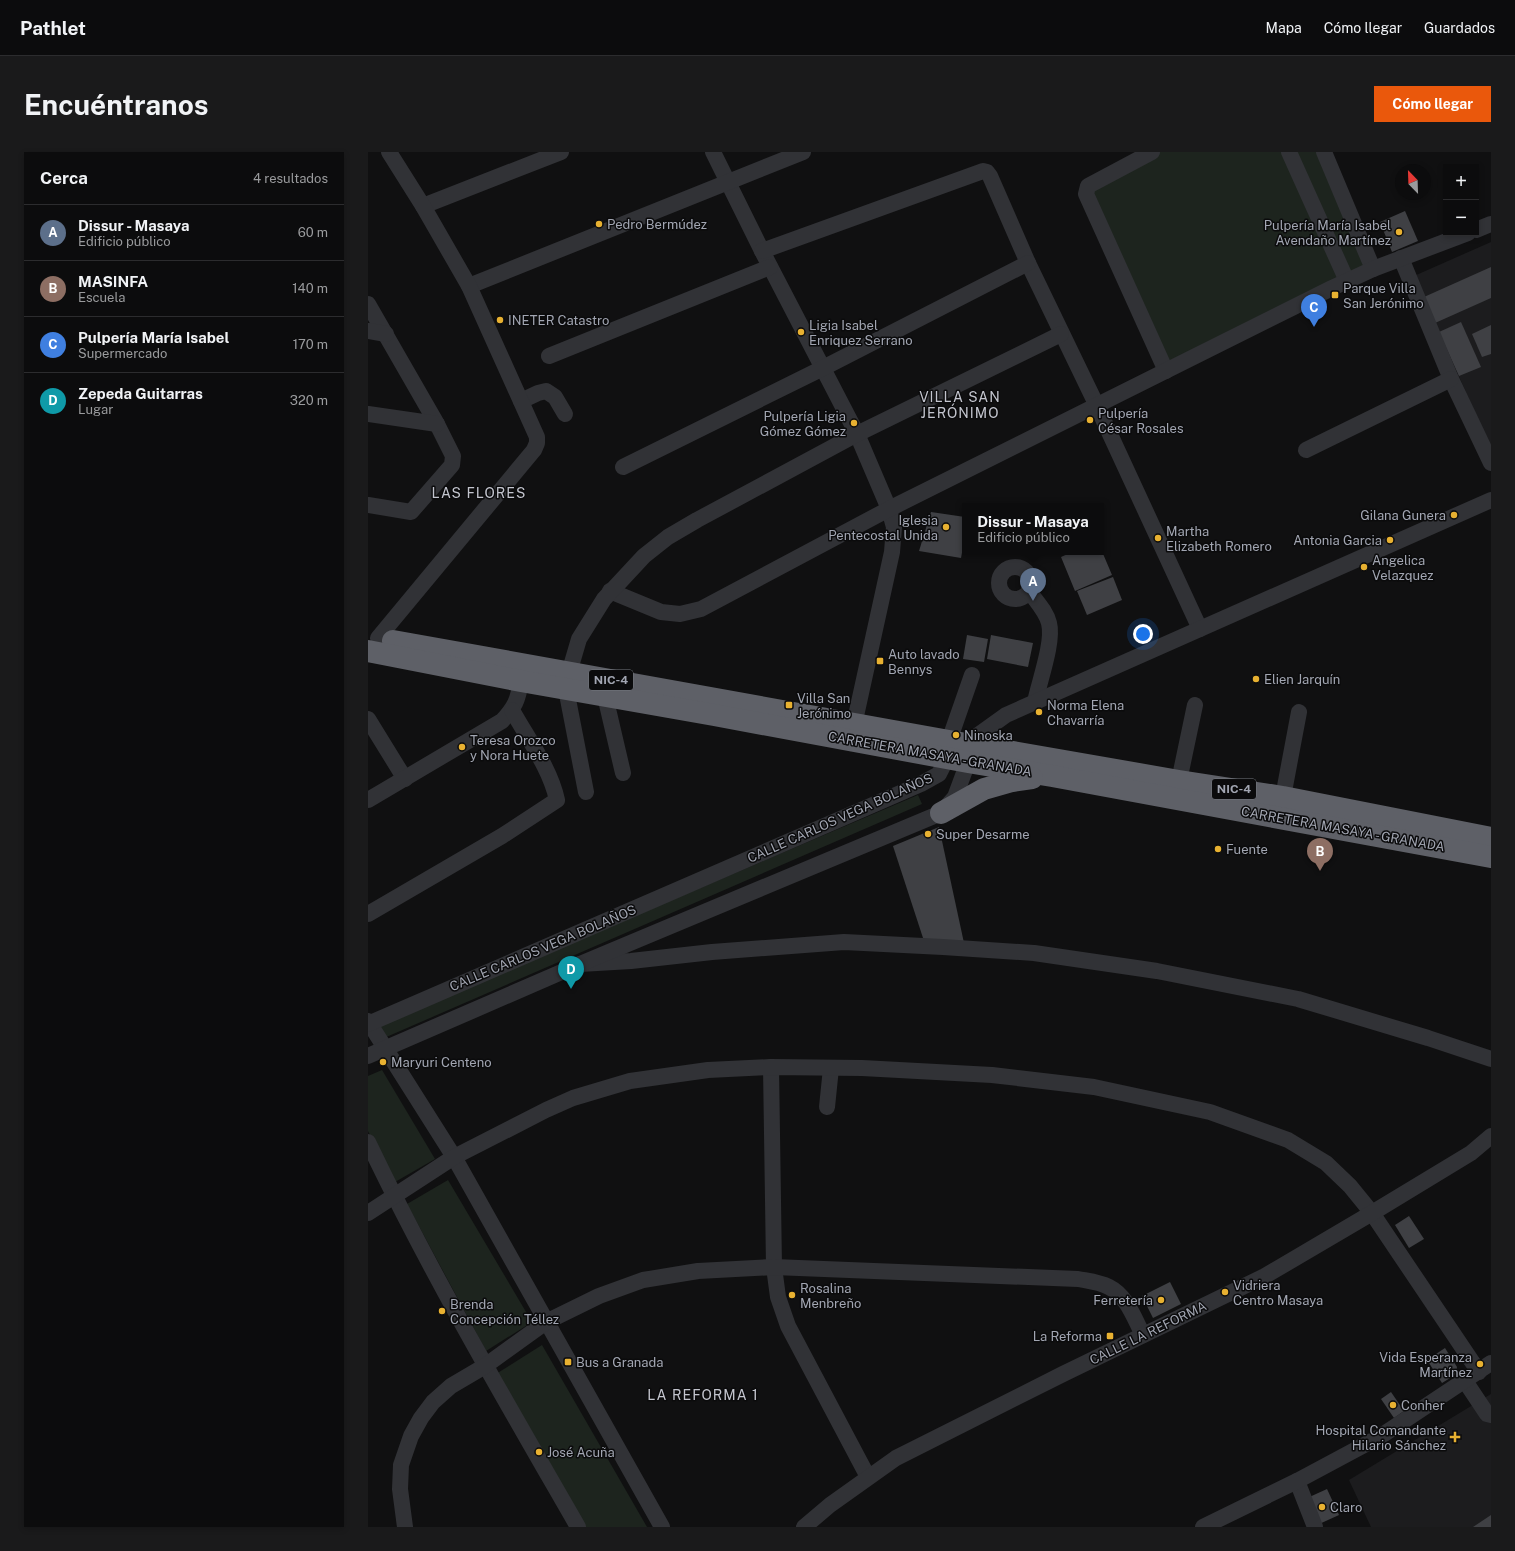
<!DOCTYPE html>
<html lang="es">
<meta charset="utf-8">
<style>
:root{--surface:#0c0c0d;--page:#1a1a1b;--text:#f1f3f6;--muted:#9a9b9d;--line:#2c2c2e;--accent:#ea580c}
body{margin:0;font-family:"Public Sans",sans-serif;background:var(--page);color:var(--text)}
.controls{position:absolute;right:12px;top:12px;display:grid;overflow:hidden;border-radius:0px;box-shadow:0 2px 6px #0003}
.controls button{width:36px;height:36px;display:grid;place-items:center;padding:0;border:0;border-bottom:1px solid var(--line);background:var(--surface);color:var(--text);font:20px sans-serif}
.compass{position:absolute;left:1027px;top:12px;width:36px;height:36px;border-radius:50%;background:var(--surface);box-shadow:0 2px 6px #0003;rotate:337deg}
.you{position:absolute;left:775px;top:482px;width:14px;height:14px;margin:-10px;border:3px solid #fff;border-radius:50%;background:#1a73e8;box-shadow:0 0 0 6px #1a73e833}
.badge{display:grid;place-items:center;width:26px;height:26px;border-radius:50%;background:var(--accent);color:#fff;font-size:13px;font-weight:700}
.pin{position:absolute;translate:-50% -33px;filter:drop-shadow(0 1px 2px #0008)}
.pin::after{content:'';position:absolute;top:21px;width:14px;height:12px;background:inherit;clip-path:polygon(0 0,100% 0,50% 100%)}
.popup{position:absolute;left:594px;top:351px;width:142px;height:52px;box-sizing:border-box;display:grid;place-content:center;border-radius:0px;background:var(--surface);filter:drop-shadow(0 1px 3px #0005);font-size:13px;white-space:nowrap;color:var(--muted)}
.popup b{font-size:15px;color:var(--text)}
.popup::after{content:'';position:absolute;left:50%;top:100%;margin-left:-8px;border:8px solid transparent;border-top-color:var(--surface)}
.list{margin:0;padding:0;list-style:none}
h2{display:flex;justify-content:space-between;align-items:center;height:52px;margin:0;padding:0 16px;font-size:17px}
h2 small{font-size:13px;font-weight:400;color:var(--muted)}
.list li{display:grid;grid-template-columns:26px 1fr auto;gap:12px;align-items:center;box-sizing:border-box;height:56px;padding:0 16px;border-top:1px solid var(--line)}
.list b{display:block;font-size:15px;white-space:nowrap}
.list p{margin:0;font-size:13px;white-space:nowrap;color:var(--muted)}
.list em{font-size:13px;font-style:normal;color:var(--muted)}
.map{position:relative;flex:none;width:1123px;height:1375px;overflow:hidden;border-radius:0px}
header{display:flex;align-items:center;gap:24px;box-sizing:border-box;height:56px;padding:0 20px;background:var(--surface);border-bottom:1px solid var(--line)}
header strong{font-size:19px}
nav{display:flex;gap:22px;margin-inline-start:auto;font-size:14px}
.intro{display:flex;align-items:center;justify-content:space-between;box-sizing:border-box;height:96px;padding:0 24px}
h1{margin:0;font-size:28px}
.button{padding:10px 18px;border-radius:0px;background:var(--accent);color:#fff;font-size:14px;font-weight:700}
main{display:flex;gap:24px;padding:0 24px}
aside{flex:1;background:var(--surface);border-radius:0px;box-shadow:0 2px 6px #0003}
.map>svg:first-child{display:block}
</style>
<header>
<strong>Pathlet</strong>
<nav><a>Mapa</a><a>Cómo llegar</a><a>Guardados</a></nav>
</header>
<div class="intro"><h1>Encuéntranos</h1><a class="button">Cómo llegar</a></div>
<main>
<aside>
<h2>Cerca<small>4 resultados</small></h2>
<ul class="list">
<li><span class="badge" style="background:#5c6f8a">A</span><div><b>Dissur - Masaya</b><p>Edificio público</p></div><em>60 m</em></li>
<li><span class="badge" style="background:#8d6e63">B</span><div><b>MASINFA</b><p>Escuela</p></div><em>140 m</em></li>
<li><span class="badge" style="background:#3f7fe0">C</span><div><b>Pulpería María Isabel</b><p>Supermercado</p></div><em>170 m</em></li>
<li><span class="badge" style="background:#0f9aa8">D</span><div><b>Zepeda Guitarras</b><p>Lugar</p></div><em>320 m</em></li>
</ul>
</aside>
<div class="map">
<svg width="1123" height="1375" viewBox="0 0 1123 1375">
<rect width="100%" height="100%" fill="#101011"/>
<g fill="#1c1c1e">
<path d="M1123,90V296L1046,124Z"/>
<path d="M1123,1242V1375H1003L981,1328Z"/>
</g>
<g fill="#1d241e">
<path d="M784,0H955L1005,117L798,219L718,38Z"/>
<path d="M550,643L554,652L16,886L11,873Z"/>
<path d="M14,918L67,1007L27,1030L0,979V924Z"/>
<path d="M80,1028L164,1170L118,1199L39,1052Z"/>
<path d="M174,1193L279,1375H218L128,1222Z"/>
</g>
<g fill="#3f4044">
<path d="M1037,59L1050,89L1024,100L1012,70Z"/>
<path d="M1123,115V146L1067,171L1056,145Z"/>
<path d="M1093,170L1113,215L1091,224L1071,180Z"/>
<path d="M1123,173V202L1114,205L1104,182Z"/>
<path d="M563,360L597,365V384L593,406L551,399Z"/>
<path d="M733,397L744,423L707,439L693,405L704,400H733Z"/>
<path d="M745,425L754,448L719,463L709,439Z"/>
<path d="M599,483L620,487L616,510L595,507Z"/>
<path d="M623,483L665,491L660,515L619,507Z"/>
<path d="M571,675L596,791L556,789L525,694Z"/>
<path d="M1041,1064L1056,1087L1041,1096L1027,1073Z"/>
<path d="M802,1130L813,1152L785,1166L774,1144Z"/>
<path d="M1077,1196L1089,1215L1087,1223L1074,1231L1059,1208Z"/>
<path d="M1023,1240L1036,1259L1026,1266L1013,1247Z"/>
<path d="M959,1337L971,1363L949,1373L937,1347Z"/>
<path d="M1123,1363V1375H1105Z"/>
</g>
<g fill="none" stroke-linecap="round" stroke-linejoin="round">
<g stroke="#313236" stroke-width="16">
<path d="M345,0L394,99L489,282L521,357L526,375L524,400L484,582"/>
<path d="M784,0L720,34L718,42L798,219"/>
<path d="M921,0L979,129"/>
<path d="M956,0L1005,117"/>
<path d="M55,54L193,0"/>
<path d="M1108,78L1123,72"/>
<path d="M394,99L615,19L619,20L622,24L660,111L729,254L832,477"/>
<path d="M1033,106L1083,227L1123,311"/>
<path d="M101,134L435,0"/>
<path d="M0,152L69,272L85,304L84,313L43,360L0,353"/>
<path d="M0,179L18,182"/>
<path d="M181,204L402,115"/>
<path d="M153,249L170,241L178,239L187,245L197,262"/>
<path d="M0,262L69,272"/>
<path d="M938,298L1083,227"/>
<path d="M255,315L455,216L660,111"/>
<circle cx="647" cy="431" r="16"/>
<path d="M242,439L293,460L312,462L333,457L521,357L964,136L1005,117L1100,81"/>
<path d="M661,439C668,449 678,459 681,471C686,490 671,530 667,550"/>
<path d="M10,486L166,298L169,291V285L101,134L55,54L21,0"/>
<path d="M201,521L211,487L236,447L276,404L300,385L329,368L489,282L693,182"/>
<path d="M198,537L218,640"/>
<path d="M237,544L255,621"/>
<path d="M0,567L37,627"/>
<path d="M581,589L604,523"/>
<path d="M811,629L827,553"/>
<path d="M915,645L931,560"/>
<path d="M0,648L134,569C147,555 150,548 153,529"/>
<path d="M0,762L134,684L189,648C182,616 160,587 144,558"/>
<path d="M212,812L263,809L344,800L476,790L575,795L666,801L789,819L930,847L1060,886L1123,907"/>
<path d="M0,869L86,1005L294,1375"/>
<path d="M0,872L553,632L571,622L579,606L586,598L599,591L638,563L1123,348"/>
<path d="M0,904L212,812L573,661L587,645L600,610L601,599"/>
<path d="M403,915L406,1115L410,1145L420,1174L500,1325"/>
<path d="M459,955L463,916"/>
<path d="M0,990C63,1122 137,1248 210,1375"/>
<path d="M0,1061L86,1005L178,958L205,946L262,929L340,918L403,915L494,916L624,923L726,935L842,960L920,988L958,1011L982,1034L1004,1061L1111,1220"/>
<path d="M1097,1229L1119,1262L1123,1263"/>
<path d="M929,1329L947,1375"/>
<path d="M37,1375L32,1337L33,1313L43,1284L53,1266L65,1250L83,1234L117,1214L178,1170L231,1144L275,1128L330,1119L406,1115L710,1127C720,1129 731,1130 741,1135C759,1144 766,1166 775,1183"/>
<path d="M436,1375L462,1353L528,1306L695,1222L897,1124L1004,1061L1103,1001L1123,984"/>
<path d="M835,1375L929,1329L1013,1284L1123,1211"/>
</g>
<g stroke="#5e6067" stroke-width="22">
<path d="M25,489L581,589L811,629L915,645L1123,686"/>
<path d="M0,499L153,529L346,563L600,610L684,624L1123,705"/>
<path d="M573,661L616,637L644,629L664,626"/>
</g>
</g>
<g fill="#e8b131" stroke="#0b0b0c" stroke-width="1.5">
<circle cx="231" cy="72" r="4"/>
<circle cx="1031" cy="80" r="4"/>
<rect x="963" y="139" width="8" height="8" rx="2"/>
<circle cx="132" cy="168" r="4"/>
<circle cx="433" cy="180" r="4"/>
<circle cx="722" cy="268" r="4"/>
<circle cx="486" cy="271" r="4"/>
<circle cx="1086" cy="363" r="4"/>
<circle cx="578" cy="375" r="4"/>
<circle cx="790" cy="386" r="4"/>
<circle cx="1022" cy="388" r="4"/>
<circle cx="996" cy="415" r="4"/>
<rect x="508" y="505" width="8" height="8" rx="2"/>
<circle cx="888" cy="527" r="4"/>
<rect x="417" y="549" width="8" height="8" rx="2"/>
<circle cx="671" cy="560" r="4"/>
<circle cx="588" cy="583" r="4"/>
<circle cx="94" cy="595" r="4"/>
<circle cx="560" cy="682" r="4"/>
<circle cx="850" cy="697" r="4"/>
<circle cx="15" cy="910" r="4"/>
<circle cx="857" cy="1140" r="4"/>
<circle cx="424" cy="1143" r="4"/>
<circle cx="793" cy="1148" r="4"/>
<circle cx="74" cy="1159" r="4"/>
<rect x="738" y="1180" width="8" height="8" rx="2"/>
<rect x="196" y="1206" width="8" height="8" rx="2"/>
<circle cx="1112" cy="1212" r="4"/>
<circle cx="1025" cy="1253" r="4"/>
<path d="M1085 1279h4v4h4v4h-4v4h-4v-4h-4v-4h4z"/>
<circle cx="171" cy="1300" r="4"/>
<circle cx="954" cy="1355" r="4"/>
</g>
<g text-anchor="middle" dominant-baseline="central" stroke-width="3" stroke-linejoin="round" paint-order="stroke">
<g fill="#0b0b0c" stroke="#757880" stroke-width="1">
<rect x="221" y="518" width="44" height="20" rx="3"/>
<rect x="844" y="627" width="44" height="20" rx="3"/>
</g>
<g font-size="12" font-weight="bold" fill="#a2a6b2">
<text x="243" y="528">NIC-4</text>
<text x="866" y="637">NIC-4</text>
</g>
<g font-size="13" fill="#a2a6b2" stroke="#0b0b0c" text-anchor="start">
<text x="239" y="72">Pedro Bermúdez</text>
<text x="1023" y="73" text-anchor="end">Pulpería María Isabel<tspan x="1023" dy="15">Avendaño Martínez</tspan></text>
<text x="975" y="136">Parque Villa<tspan x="975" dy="15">San Jerónimo</tspan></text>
<text x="140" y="168">INETER Catastro</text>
<text x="441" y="173">Ligia Isabel<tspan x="441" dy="15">Enriquez Serrano</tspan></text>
<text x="730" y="261">Pulpería<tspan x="730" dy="15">César Rosales</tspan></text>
<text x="478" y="264" text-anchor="end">Pulpería Ligia<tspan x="478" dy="15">Gómez Gómez</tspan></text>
<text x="1078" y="363" text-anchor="end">Gilana Gunera</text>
<text x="570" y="368" text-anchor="end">Iglesia<tspan x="570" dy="15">Pentecostal Unida</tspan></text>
<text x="798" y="379">Martha<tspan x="798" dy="15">Elizabeth Romero</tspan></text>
<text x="1014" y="388" text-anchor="end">Antonia Garcia</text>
<text x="1004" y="408">Angelica<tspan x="1004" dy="15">Velazquez</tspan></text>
<text x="520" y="502">Auto lavado<tspan x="520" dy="15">Bennys</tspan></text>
<text x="896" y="527">Elien Jarquín</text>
<text x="429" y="546">Villa San<tspan x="429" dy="15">Jerónimo</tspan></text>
<text x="679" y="553">Norma Elena<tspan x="679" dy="15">Chavarría</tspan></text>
<text x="596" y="583">Ninoska</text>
<text x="102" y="588">Teresa Orozco<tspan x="102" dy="15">y Nora Huete</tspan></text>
<text x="568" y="682">Super Desarme</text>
<text x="858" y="697">Fuente</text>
<text x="23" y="910">Maryuri Centeno</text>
<text x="865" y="1133">Vidriera<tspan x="865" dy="15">Centro Masaya</tspan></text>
<text x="432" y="1136">Rosalina<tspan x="432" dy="15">Menbreño</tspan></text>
<text x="785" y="1148" text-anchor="end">Ferretería</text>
<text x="82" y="1152">Brenda<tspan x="82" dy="15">Concepción Téllez</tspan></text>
<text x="734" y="1184" text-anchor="end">La Reforma</text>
<text x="1104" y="1205" text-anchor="end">Vida Esperanza<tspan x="1104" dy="15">Martínez</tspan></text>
<text x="208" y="1210">Bus a Granada</text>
<text x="1033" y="1253">Conher</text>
<text x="1078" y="1278" text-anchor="end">Hospital Comandante<tspan x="1078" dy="15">Hilario Sánchez</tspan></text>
<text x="179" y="1300">José Acuña</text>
<text x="962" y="1355">Claro</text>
</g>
<g font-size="13" fill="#a2a6b2" stroke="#0b0b0c">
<text transform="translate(562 602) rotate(10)">CARRETERA MASAYA - GRANADA</text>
<text transform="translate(472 666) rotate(-24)">CALLE CARLOS VEGA BOLAÑOS</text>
<text transform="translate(975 677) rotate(10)">CARRETERA MASAYA - GRANADA</text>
<text transform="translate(175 796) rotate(-23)">CALLE CARLOS VEGA BOLAÑOS</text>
<text transform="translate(780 1181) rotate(-26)">CALLE LA REFORMA</text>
</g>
<g font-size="14" letter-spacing="1" fill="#c3c5ce" stroke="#0b0b0c">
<text x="592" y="245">VILLA SAN<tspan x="592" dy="16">JERÓNIMO</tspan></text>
<text x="111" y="341">LAS FLORES</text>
<text x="335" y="1243">LA REFORMA 1</text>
</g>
</g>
</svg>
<div class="controls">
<button>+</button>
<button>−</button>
</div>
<svg class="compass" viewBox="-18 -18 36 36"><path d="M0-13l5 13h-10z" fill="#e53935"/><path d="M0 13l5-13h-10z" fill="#9a9b9d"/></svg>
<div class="you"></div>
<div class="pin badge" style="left:665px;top:449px;background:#5c6f8a">A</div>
<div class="popup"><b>Dissur - Masaya</b>Edificio público</div>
<div class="pin badge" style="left:952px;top:719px;background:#8d6e63">B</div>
<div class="pin badge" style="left:946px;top:175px;background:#3f7fe0">C</div>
<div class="pin badge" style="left:203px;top:837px;background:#0f9aa8">D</div>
</div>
</main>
